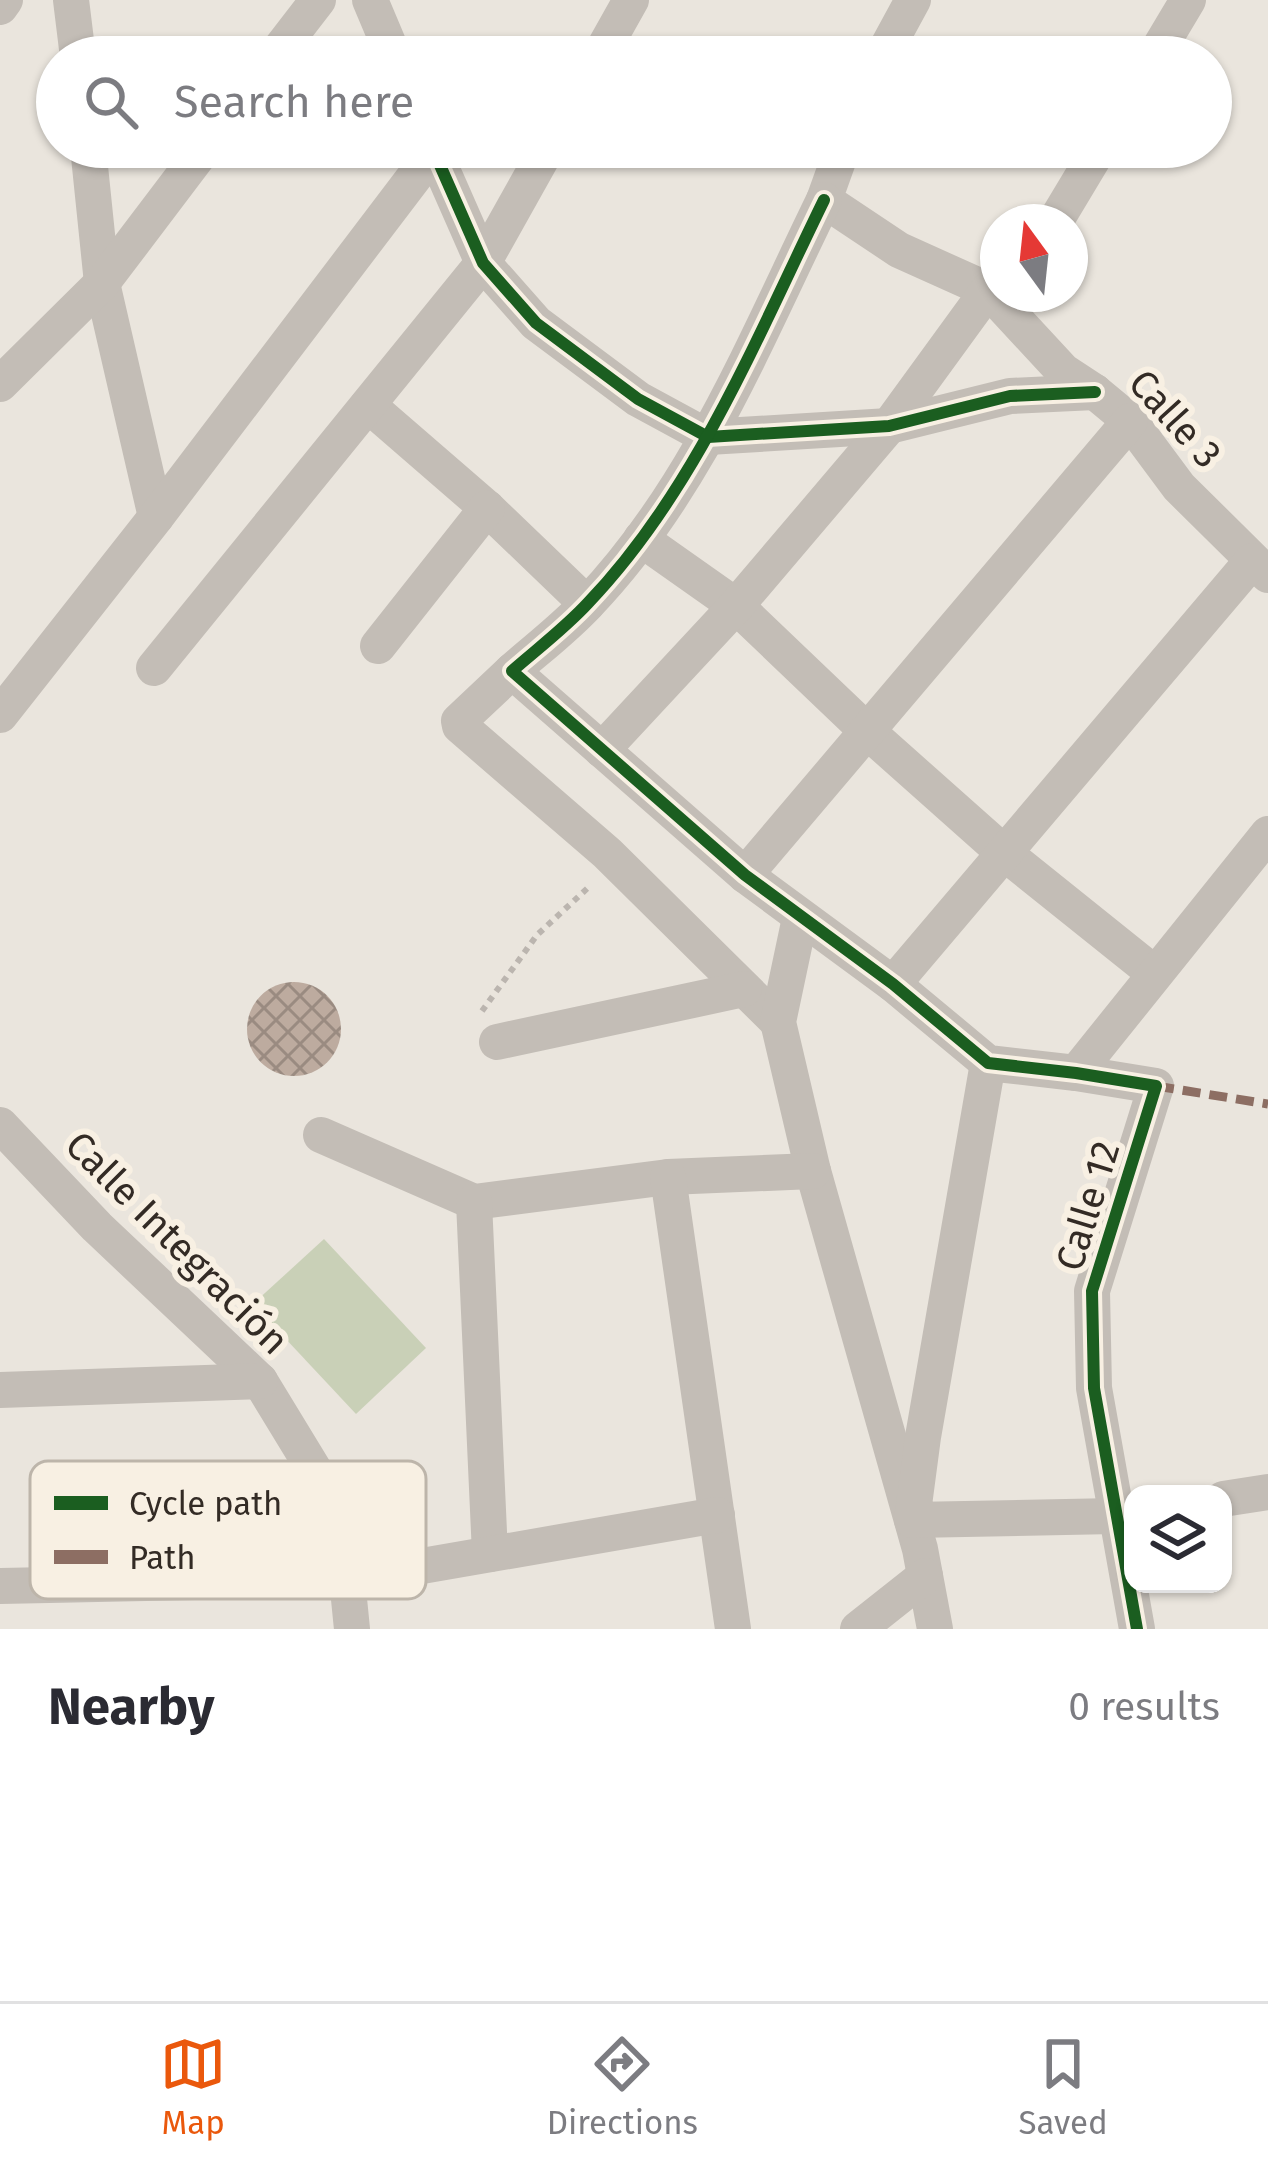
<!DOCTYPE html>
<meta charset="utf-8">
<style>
:root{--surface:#fff;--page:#f7f7f7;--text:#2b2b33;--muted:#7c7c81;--line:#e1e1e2;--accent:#ea580c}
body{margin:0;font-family:"Fira Sans",sans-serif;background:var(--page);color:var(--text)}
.controls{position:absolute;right:36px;bottom:36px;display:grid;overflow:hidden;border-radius:24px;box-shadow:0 3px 9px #0004}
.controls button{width:108px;height:108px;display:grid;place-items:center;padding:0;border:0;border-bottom:3px solid var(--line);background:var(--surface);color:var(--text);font:60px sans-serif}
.compass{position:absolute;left:980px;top:204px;width:108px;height:108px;border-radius:50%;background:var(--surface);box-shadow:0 3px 9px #0004;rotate:345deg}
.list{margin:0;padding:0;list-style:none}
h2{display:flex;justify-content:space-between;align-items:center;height:156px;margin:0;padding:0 48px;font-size:51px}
h2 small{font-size:39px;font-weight:400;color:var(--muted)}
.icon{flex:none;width:66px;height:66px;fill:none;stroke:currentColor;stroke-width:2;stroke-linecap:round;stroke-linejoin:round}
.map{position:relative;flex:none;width:1268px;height:1629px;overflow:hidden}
.search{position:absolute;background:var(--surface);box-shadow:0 3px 9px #0004;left:36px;right:36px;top:36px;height:132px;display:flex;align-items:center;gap:30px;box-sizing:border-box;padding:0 42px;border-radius:66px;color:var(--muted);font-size:45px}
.sheet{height:372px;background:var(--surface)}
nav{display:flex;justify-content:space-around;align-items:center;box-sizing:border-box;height:168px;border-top:3px solid var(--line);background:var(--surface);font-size:33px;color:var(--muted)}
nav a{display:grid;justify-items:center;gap:6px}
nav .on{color:var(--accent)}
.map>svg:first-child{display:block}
</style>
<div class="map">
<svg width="1268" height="1629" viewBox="0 0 1268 1629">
<defs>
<pattern id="building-cross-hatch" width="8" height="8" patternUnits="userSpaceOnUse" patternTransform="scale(3)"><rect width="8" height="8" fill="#bdab9f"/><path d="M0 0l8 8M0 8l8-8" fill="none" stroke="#9a8b81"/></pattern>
</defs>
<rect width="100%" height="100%" fill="#eae5dd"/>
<path fill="#c9d0b7" d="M324,1239L426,1348L356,1414L253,1304Z"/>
<circle fill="url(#building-cross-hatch)" cx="294" cy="1029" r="47"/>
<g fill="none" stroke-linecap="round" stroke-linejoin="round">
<path stroke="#bbb5af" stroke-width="6" stroke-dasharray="6 6" stroke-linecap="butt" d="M482,1011L537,935L591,885"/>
<g stroke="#c3bdb6" stroke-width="36">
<path d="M71,0L78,57"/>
<path d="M370,0L394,57"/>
<path d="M0,7L5,0"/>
<path d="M274,57L318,0"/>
<path d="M599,57L631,0"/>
<path d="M882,57L913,0"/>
<path d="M1154,57L1188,0"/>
<path d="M88,147L102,283L156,517"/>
<path d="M432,147L483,263L536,323L638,399L708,437L889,426L1010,396L1095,392"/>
<path d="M843,147L824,200L899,250L988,290L1063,371L1095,392L1130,421L1179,487L1268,575"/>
<path d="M824,200C756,339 696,490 588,603C565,628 537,649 512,671L745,875L893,984L988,1063L1076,1073L1156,1086L1092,1291L1094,1388L1137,1629"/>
<path d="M1055,222L1100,147"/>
<path d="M0,384L102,283L205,147"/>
<path d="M368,405L487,508L587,604"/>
<path d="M641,539L736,606L868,732L1003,852L1154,973"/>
<path d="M378,646L487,508"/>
<path d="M154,668L483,263L548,147"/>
<path d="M512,671L459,721L460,726L607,853L778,1022"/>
<path d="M0,715L156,517L434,151"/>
<path d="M602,750L736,606L889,426L988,290L998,282"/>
<path d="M745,875L1130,421"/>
<path d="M800,918L778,1022L813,1171L920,1549L935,1629"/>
<path d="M893,984L1252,561"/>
<path d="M497,1042L744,989"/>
<path d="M988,1063L923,1437L912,1520L1115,1516L1133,1513"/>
<path d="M1076,1073L1268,834"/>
<path d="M0,1125L97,1227L260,1381L327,1491L347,1579L352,1629"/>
<path d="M321,1135L474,1202L668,1177L813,1171"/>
<path d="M668,1177L733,1629"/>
<path d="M474,1202L490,1554"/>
<path d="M0,1390L260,1381"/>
<path d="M1223,1499L1268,1492"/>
<path d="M0,1586L347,1579L717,1515"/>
<path d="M858,1629L925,1576"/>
</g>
<path stroke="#8d6e63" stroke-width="9" stroke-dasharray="18 9" stroke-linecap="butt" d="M1156,1086L1268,1104"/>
<defs>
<g id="cycleway">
<path d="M432,147L483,263L536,323L638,399L708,437L889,426L1010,396L1095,392"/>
<path d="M824,200C756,339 696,490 588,603C565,628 537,649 512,671L745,875L893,984L988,1063L1076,1073L1156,1086L1092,1291L1094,1388L1137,1629"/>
</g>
</defs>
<use href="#cycleway" stroke="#f8f0e3" stroke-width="20"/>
<use href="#cycleway" stroke="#1b5e20" stroke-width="12"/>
</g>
<g text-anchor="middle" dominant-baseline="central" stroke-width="12" stroke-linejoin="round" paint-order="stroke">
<g font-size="39" fill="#332b25" stroke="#f8f0e3">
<text transform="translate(1175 419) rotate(48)">Calle 3</text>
<text transform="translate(1088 1206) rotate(-73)">Calle 12</text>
<text transform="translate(177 1243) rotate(45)">Calle Integración</text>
</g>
</g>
<rect x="30" y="1461" width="396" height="138" rx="18" fill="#f8f0e3" stroke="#bdb5aa" stroke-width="3"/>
<rect x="54" y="1496" width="54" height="14" fill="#1b5e20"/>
<rect x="54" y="1550" width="54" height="14" fill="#8d6e63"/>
<g font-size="33" fill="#332b25">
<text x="129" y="1515">Cycle path</text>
<text x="129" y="1569">Path</text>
</g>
</svg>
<div class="controls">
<button><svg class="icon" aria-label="layers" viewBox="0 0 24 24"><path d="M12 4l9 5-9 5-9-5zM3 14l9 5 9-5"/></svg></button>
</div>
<svg class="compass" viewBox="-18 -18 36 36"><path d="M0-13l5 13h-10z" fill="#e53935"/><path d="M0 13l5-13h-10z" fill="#7c7c81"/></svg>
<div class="search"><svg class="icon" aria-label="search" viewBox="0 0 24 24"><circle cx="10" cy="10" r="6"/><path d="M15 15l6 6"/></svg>Search here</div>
</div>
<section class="sheet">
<h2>Nearby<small>0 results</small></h2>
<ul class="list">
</ul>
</section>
<nav>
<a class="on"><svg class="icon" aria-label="map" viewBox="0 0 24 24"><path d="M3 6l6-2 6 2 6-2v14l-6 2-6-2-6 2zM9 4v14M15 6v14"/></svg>Map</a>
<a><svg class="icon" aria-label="directions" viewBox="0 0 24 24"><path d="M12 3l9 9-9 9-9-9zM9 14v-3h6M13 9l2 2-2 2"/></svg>Directions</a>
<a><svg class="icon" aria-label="saved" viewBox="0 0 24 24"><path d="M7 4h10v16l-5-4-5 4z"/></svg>Saved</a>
</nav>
